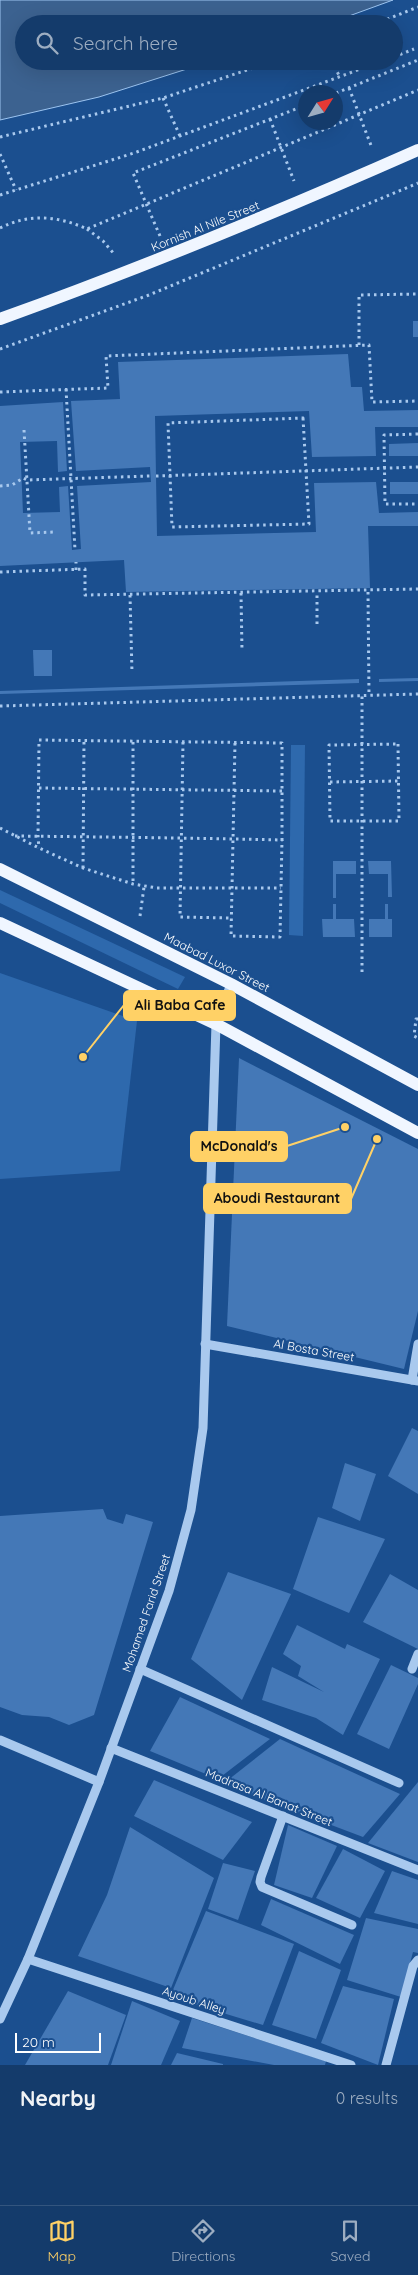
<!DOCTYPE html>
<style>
:root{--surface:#143b6b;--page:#214673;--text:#f1f3f6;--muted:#9dadc1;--line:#33557e;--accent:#ffd166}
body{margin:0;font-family:Quicksand,sans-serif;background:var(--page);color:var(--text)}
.compass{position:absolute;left:298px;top:85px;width:45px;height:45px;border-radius:50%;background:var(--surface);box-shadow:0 5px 20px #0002;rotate:53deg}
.scale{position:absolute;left:15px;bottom:12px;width:86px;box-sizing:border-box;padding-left:5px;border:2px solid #fff;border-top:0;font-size:14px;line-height:18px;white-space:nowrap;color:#fff;-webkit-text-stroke:4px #1b4f8f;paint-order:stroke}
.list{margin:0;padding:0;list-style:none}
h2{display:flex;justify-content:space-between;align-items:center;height:65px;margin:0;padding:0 20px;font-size:21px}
h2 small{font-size:16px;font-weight:400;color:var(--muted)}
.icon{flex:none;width:28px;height:28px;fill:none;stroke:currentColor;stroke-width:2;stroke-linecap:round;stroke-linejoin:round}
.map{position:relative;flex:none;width:418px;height:2065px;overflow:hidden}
.search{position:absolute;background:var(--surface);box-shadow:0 5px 20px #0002;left:15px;right:15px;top:15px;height:55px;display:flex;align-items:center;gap:12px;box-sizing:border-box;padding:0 18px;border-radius:28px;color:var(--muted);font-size:19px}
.sheet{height:140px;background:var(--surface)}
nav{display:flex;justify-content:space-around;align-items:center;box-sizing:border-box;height:70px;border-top:1px solid var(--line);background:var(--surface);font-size:14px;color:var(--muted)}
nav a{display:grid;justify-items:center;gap:2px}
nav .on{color:var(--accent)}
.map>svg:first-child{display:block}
</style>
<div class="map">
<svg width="418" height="2065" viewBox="0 0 418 2065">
<rect width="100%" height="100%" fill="#1b4f8f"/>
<g fill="#2e69ad">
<path d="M291,745H305L303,936L289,935Z"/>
<path d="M0,890L185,977L178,989L0,903Z"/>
<path d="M0,973L137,1021L120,1171L0,1179Z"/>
</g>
<path fill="#3c6290" stroke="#9cc4f0" d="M0,0H393L327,24H24V61H212L99,97L0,120Z"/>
<g fill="#4478b7">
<rect x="413" y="321" width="5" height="16"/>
<path d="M348,354L351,387H362L364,411L418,410V427H375L376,456L312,457L309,411L155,416L157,536L316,532L314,483L376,482L379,513L418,512V526H368L370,588L126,592L124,560L0,566V406L63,402L67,471L58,472L57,441L20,442L23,513L60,512L59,487L68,486L72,550L81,549L77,486L151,482L150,467L76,471L71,401L120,399L118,362Z"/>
<path d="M418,443V456H389V444Z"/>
<rect x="390" y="482" width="28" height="12"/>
<path d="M33,650H52V676H34Z"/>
<path d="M418,678V681L379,682V679Z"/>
<path d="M359,679V683L0,694V691Z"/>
<path d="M333,861H356V874H336V898H333Z"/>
<path d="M368,861H391L392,897H388V874H369Z"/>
<path d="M333,904H336V919H354L355,937H323L322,919H333Z"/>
<path d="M385,904H388V919H392V937H369V919H385Z"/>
<path d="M239,1058L418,1149V1311L404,1369L227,1326Z"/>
<path d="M412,1428L418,1431V1494L388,1476Z"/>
<path d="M345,1463L376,1474L360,1521L332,1508Z"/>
<path d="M103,1509L107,1519L123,1524L126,1514L153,1522L94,1715L69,1725L49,1717L22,1715L0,1707V1516Z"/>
<path d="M318,1517L385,1539L349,1613L293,1589Z"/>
<path d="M228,1572L291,1594L242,1700L191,1659Z"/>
<path d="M390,1574L418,1590V1649L363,1622Z"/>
<path d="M297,1625L345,1649L347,1644L380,1659L343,1735L316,1718L262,1700L272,1667L324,1692L298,1676L301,1666L283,1654Z"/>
<path d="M391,1665L418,1678V1684L389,1749L357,1734Z"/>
<path d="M180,1697L270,1739L218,1779L150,1751Z"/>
<path d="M280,1739L400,1794L363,1837L223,1784Z"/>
<path d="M154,1780L252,1822L223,1860L134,1816Z"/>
<path d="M418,1782V1862L368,1843Z"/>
<path d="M288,1825L337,1846L312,1898L274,1885Z"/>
<path d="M130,1827L214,1878L171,1988L78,1956L107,1895Z"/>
<path d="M343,1849L385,1871L360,1918L316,1898Z"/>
<path d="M223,1863L255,1871L238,1920L208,1909Z"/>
<path d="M392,1871L418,1880V1924L374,1913Z"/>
<path d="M271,1899L354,1935L340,1964L261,1925Z"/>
<path d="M206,1911L294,1944L263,2025L170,1997Z"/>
<path d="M366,1918L418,1929V1953L413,1952L401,1997L347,1980Z"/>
<path d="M299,1951L341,1970L316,2039L272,2025Z"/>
<path d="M343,1986L394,1999L378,2065L321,2043Z"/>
<path d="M68,1991L126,2015L108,2065H25Z"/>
<path d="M132,2001L180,2021L161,2065H111Z"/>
<path d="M192,2018L326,2061L325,2065H274L182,2048Z"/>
<path d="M177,2053L223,2064V2065H171Z"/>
</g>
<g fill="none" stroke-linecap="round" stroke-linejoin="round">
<g stroke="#a9c9ee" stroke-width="3" stroke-dasharray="2.5 4" stroke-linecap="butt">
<path d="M375,24L418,7"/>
<path d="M394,57L414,49"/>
<path d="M331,61L340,77"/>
<path d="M349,88L372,148"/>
<path d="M336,93L418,60"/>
<path d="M163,98L180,136"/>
<path d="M270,119L294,181"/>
<path d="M0,137L163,98L274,61"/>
<path d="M0,154L16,190"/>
<path d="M0,195L134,153L382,61"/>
<path d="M0,228C30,213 58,216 87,229L418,90"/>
<path d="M87,229L103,241L115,255"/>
<path d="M160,236L133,173L306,105"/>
<path d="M359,345V295L418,294"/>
<path d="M0,349L149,295L418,183"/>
<path d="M66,389L75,550"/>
<path d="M0,392L108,388L106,356L369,345L372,402L418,401"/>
<path d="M303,418L309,524L172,527L168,423Z"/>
<path d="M24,430L30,533L54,532"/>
<path d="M418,434L384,435L385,504H418"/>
<path d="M156,476L418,467"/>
<path d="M0,486L12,485L23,478L27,480L150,476"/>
<path d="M76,570V562"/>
<path d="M0,572L85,569V595L418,589"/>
<path d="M368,592L369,695"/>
<path d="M241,593L242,651"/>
<path d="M130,595L132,673"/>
<path d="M317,624V592"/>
<path d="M0,706L418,694"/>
<path d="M133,742V884"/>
<path d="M183,742L180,917L232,918"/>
<path d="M235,743L231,936L280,937L282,840"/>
<path d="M398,744L399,821H330L329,745Z"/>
<path d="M330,782L398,781"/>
<path d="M39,788L282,791"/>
<path d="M0,828L39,848L83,868L133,884L157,888H281"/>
<path d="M15,836C104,837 193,838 282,840V743L39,740L38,837L39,848"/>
<path d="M83,868L84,741"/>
<path d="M140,916L144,887"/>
<path d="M362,972V695"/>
<path d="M418,1019H416L414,1036L418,1038"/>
</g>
<g stroke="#a9c9ee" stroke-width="9">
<path d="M205,1344L418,1381"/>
<path d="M412,1380L418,1344"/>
<path d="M140,1669L399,1783"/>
<path d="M412,1669L418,1654"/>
<path d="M0,1740L99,1782"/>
<path d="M111,1748L418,1870"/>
<path d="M283,1816L261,1877L260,1882L262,1887L352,1925"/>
<path d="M28,1959L351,2065"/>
<path d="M0,2019L28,1959L99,1782L169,1591L191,1510L203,1428L216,1024L231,984"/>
<path d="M386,2065L413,1966L418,1960"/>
</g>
<g stroke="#f0f6ff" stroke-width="12">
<path d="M0,319C142,268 280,211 418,150"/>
<path d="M0,869L231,984L418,1085"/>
<path d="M0,923L216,1024L418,1133"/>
</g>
</g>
<g text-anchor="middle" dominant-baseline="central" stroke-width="4.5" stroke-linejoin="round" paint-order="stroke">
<g font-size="12" fill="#fff" stroke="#1b4f8f">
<text transform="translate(205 226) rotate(-22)">Kornish Al Nile Street</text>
<text transform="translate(217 962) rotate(27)">Maabad Luxor Street</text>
<text transform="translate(314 1350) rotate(10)">Al Bosta Street</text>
<text transform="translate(146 1613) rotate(-71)">Mohamed Farid Street</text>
<text transform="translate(269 1797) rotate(22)">Madrasa Al Banat Street</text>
<text transform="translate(194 2000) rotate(18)">Ayoub Alley</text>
</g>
</g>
<path fill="none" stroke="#ffd166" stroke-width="2" d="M83 1057L124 1005M345 1127L287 1146M377 1139L351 1199"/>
<g fill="#ffd166" stroke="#1b4f8f" stroke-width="2">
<circle cx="83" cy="1057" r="5"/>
<circle cx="345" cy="1127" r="5"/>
<circle cx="377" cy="1139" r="5"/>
</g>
<g fill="#ffd166" stroke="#ffd166" stroke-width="2">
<rect x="124" y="991" width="111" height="29" rx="5"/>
<rect x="191" y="1132" width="96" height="29" rx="5"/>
<rect x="204" y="1184" width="147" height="29" rx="5"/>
</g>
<g font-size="14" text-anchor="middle" font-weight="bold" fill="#111">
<text x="180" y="1010">Ali Baba Cafe</text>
<text x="239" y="1151">McDonald's</text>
<text x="277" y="1203">Aboudi Restaurant</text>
</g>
</svg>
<svg class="compass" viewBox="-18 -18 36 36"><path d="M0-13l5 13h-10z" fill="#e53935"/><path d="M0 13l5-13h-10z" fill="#9dadc1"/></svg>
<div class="scale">20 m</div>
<div class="search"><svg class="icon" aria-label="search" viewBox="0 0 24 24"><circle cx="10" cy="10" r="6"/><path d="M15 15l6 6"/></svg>Search here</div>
</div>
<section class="sheet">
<h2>Nearby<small>0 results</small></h2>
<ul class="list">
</ul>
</section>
<nav>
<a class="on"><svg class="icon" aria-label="map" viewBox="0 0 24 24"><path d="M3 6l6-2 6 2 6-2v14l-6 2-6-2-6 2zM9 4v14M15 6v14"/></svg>Map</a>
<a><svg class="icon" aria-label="directions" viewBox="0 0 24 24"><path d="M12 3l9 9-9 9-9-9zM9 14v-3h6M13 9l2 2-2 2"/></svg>Directions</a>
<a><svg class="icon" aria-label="saved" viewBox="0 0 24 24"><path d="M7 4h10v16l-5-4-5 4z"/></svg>Saved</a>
</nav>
